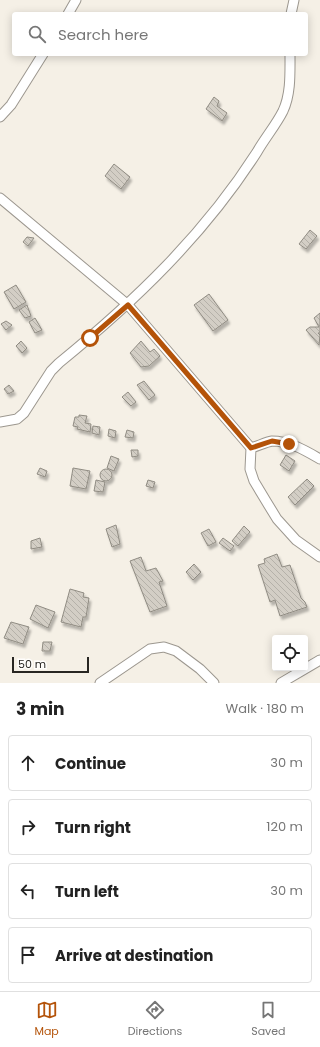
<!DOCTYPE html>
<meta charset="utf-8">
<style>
:root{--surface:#fff;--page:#f6f6f6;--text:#222;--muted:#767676;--line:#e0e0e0;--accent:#b45309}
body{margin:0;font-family:Poppins,sans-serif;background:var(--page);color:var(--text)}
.controls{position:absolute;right:12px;bottom:12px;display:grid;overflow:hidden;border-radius:4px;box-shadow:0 2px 10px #0003}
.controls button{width:36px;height:36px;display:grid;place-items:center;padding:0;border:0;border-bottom:1px solid var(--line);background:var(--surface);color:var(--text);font:20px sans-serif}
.scale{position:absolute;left:12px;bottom:10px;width:77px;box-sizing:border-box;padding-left:4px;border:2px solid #282622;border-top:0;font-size:11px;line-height:14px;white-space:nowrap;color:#282622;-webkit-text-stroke:3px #fffefc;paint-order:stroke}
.stop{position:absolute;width:12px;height:12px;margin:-9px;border:3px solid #b45309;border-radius:50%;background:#fff}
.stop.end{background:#b45309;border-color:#fff;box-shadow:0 1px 4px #0008}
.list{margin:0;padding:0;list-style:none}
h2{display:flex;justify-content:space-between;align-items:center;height:52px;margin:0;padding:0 16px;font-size:17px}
h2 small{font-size:13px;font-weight:400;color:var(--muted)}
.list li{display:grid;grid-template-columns:26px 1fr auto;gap:12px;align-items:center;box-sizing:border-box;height:56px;margin:0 8px 8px;padding:0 8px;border:1px solid var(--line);border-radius:4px}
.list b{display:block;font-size:15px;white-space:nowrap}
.list em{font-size:13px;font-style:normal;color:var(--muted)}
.icon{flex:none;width:22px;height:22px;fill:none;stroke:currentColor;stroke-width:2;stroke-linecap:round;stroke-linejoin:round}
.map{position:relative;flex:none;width:320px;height:683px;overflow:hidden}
.search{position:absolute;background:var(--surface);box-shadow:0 2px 10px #0003;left:12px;right:12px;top:12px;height:44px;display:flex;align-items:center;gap:10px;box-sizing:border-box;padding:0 14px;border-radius:4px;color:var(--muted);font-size:15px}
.sheet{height:308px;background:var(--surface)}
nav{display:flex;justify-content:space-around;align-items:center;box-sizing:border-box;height:56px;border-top:1px solid var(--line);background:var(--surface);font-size:11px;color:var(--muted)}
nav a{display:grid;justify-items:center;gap:2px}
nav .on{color:var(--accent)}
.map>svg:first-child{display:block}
</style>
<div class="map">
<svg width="320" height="683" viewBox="0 0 320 683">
<defs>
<pattern id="building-back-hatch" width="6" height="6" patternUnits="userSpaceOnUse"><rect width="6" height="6" fill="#d3cec5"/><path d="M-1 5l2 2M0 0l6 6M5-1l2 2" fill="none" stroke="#b5b1a9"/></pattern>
<filter id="shadow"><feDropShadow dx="2" dy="3.5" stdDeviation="1" flood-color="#0004"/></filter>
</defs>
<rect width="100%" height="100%" fill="#f5f0e6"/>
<g fill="url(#building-back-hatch)" stroke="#908c83" filter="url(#shadow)">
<path d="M214,97L219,101L217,106L227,113L222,121L206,109Z"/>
<path d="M114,164L130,177L121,189L105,176Z"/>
<path d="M310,230L317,236L306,249L299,244Z"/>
<path d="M27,237L34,238L28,246L23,242Z"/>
<path d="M16,285L26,302L14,309L4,292Z"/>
<path d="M209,294L228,320L213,331L194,305Z"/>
<path d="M27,305L31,316L25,318L19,310Z"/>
<path d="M320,313V333H318L320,335L319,345L306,330L310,327H319L314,318Z"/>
<path d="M35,318L42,330L35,333L29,322Z"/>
<path d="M6,321L12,325L6,330L1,324Z"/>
<path d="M21,341L27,348L22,353L16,346Z"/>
<path d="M141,341L150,352L154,349L160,356L149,366L141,367L130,353Z"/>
<path d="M144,381L155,395L149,400L137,385Z"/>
<path d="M9,385L14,391L8,394L4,389Z"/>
<path d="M128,392L136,402L131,406L122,397Z"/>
<path d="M79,415L87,416L85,423L91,424L90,432L77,429L78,427L73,426L75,417H79Z"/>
<path d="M93,426L100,427L99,435L92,433Z"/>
<path d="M109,429L116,431L115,438L108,436Z"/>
<path d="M127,430L134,432L133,438L125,437Z"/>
<path d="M131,450H138V456L132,457Z"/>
<path d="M286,455L295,461L289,471L280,465Z"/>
<path d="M111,456L119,459L114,471L107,468Z"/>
<path d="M40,468L47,471L45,477L37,474Z"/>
<path d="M73,468L90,471L86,489L70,486Z"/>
<circle cx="106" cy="475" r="6"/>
<path d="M307,479L314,486L295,505L288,497Z"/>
<path d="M96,480L105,482L103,492L94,491Z"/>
<path d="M148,480L155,482L153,488L146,486Z"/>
<path d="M116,525L120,544L112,547L106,529Z"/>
<path d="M244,526L250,532L238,546L232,541Z"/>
<path d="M209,529L216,542L208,546L201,533Z"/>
<path d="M40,538L42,547L31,549V541Z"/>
<path d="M223,538L234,546L230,551L219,543Z"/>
<path d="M277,554L282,567L290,565L301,598L305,602L307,607L280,616L275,600L270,602L258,565L265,563L264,559Z"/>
<path d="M141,557L146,571L156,568L163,581L159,582L167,606L150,612L130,561Z"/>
<path d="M194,564L201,572L193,580L186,572Z"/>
<path d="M70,589L84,593L83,597L89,598L86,617H83L81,627L61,622Z"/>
<path d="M36,605L55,612L48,628L30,619Z"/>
<path d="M11,622L29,627L23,644L4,638Z"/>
<path d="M43,642H52L50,651H42Z"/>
</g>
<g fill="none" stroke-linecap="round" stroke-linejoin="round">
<defs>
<g id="minor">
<path d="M68,14L76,0"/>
<path d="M291,14L294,0"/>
<path d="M0,117L11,105L43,54"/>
<path d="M0,198L128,305L251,448L250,469L254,481L266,501L277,519L296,540L320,557"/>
<path d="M0,422L17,419L24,413L51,371L59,363C135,301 204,235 257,152C265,138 276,125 283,111C291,94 290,73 290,54"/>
<path d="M251,448C258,446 266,442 272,441C290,441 306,451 320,459"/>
<path d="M100,683L150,649L164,647L176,651L200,669L214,683"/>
<path d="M281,683L320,660"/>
</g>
</defs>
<use href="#minor" stroke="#9c978f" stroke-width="11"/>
<use href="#minor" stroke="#fff" stroke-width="9"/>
</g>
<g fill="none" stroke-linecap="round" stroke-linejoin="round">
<path stroke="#b45309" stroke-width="5" d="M90,338L128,305L251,448L272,441L289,444"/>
</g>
</svg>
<div class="controls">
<button><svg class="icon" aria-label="locate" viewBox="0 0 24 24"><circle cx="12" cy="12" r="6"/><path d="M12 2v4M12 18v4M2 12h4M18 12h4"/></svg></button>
</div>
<div class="scale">50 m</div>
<div class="stop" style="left:90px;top:338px"></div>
<div class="stop end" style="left:289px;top:444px"></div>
<div class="search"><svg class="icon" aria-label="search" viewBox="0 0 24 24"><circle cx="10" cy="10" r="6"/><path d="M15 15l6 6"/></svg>Search here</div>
</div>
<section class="sheet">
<h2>3 min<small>Walk · 180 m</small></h2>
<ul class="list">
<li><svg class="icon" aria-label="ahead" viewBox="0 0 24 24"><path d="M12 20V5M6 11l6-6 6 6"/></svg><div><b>Continue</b></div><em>30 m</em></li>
<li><svg class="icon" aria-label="right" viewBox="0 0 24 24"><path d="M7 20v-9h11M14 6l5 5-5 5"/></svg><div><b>Turn right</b></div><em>120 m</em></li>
<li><svg class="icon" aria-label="left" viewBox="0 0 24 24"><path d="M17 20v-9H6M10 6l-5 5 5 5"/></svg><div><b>Turn left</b></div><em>30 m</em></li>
<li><svg class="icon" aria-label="arrive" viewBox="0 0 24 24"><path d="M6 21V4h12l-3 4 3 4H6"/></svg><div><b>Arrive at destination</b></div></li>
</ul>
</section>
<nav>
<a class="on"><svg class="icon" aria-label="map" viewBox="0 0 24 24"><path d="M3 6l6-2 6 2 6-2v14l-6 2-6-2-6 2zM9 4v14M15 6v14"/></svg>Map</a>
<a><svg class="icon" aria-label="directions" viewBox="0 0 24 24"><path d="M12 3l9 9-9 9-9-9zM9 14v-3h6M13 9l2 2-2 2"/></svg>Directions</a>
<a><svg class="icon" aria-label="saved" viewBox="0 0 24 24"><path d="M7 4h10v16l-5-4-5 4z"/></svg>Saved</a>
</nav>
